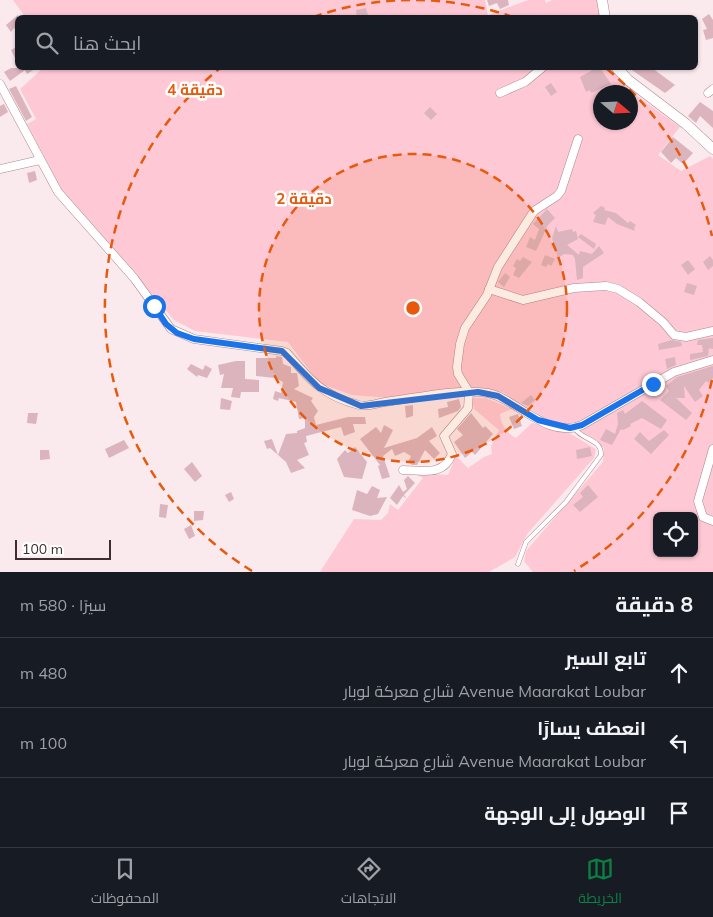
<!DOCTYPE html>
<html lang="ar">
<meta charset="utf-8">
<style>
:root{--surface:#171b24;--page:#20242c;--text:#f1f3f6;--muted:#9ea1a6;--line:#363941;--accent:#0b8043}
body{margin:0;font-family:Mulish,Cairo,sans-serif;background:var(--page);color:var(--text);direction:rtl}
.controls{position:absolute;right:15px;bottom:15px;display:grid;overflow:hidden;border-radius:8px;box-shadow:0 1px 4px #0004}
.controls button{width:45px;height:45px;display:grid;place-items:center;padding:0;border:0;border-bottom:1px solid var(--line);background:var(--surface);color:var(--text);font:25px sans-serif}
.compass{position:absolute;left:593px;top:85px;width:45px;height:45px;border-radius:50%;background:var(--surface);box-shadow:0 1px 4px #0004;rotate:109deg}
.scale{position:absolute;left:15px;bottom:12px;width:96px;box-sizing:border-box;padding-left:5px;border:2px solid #3e2e32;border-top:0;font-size:14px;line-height:18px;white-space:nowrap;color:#3e2e32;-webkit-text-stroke:4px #fff;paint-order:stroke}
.stop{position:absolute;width:15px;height:15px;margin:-11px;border:4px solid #1a73e8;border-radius:50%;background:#fff}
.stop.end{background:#1a73e8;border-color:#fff;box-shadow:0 1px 5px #0008}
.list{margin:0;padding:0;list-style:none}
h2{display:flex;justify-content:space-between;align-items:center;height:65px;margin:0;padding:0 20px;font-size:21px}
h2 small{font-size:16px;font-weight:400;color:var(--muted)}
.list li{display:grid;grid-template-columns:32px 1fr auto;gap:15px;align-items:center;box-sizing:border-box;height:70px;padding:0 20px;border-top:1px solid var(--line)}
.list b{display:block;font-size:19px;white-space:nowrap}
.list p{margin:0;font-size:16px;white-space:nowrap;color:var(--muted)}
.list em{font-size:16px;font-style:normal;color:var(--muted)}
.icon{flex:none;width:28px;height:28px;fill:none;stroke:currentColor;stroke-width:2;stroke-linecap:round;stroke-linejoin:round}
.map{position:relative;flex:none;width:713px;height:572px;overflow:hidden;direction:ltr}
.search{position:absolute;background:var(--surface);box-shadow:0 1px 4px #0004;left:15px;right:15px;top:15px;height:55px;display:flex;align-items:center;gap:12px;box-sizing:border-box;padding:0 18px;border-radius:8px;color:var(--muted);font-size:19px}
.sheet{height:275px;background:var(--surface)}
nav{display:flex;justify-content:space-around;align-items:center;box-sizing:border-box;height:70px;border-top:1px solid var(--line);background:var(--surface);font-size:14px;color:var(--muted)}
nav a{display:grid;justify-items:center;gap:2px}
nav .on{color:var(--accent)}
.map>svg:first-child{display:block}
</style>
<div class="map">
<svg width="713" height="572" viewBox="0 0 713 572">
<rect width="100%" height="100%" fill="#fbeaed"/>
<g fill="#fec8d4" fill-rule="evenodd">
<path d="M13,0H485L488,15L528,0H545L546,3L552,0H598L601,17L26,18Z"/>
<path d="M43,68H610L636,95L680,127L658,155L681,171L710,156L713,159V572H533L524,561L526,551L603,462L604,448L581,431L545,418L504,393L478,387L391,398L352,395L319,383L288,342L195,331L174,320L62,190L27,124L36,119L20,89ZM600,92H630V122H600ZM657,516H694V553H657Z"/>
<path d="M472,398H486L512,409L500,414C501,425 506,432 516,438L532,423L564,430L596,449L594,458L528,533L515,557L489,572H320L354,519L381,520L388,513L390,504L398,510L423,478L413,473L448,475L456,456L468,468L484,457L492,454L491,446L499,430L474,409Z"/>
</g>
<g fill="#dcb4bd">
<path d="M487,0H508L509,5L500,9L497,3L489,6Z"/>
<path d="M366,8L368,15L357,17L356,10Z"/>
<path d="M709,14L713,20V38L706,40L703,30L707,29L702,19Z"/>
<path d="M18,15V33L14,28L11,32L6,25Z"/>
<path d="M18,46V64L11,50Z"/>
<path d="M11,68H36L27,74L25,70L10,81L4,72Z"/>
<path d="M596,68H600L611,84L591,93L590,90L586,92L580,77Z"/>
<path d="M629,68H652L675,85L665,93Z"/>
<path d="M551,83L557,92L551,96L545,87Z"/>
<path d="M16,86L32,117L26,121L9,89Z"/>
<path d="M700,102L713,111V128L700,116L696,123L688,116Z"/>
<path d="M4,104L8,112L0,117V106Z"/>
<path d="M430,107L437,114L431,120L424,113Z"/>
<path d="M673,137L693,153L683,164L676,158L671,163L661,152Z"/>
<path d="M35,171L37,180L29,183L27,173Z"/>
<path d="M601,206L605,208L604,210L616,213L628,223L630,221L636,225L634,228L635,231L617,224L608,217L605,225L593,222L596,215L593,213Z"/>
<path d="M547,209L555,218L548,225L536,251L526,247L530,237L535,240L539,229L533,224Z"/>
<path d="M556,226L558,232L572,229L573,232L576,231L578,239L567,245L579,255L580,251L592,254L599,246L604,253L583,267V278L577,280L575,259L573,255L564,254L558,258L552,238Z"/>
<path d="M581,234L596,244L594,249L578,237Z"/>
<path d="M545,255L555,259L551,266L548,264L546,267L541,265Z"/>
<path d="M710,256L713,260V266L708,270L703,262Z"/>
<path d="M523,257L532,262L519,278L513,275L516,268L513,266L517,259L520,261Z"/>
<path d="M688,260L695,269L688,275L681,265Z"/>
<path d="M505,273L510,277L504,287L498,282Z"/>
<path d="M687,283L697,286L694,295L684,292Z"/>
<path d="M713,338V349L709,348L708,356L690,360V354L703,352L702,345H697L698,340Z"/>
<path d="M672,340L681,342L682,346L659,350L658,344Z"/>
<path d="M276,356L282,357L283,364L291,367V373H297L299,386L294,389L313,398L311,401L318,411L314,417L316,425L348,417H365L366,424H353L355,432L344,436L341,427L306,436L307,442L304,443L309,455L297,460L305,468L291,473L286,462L278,455L286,434L297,433V431L305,428V418L299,419L296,402L279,398L278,401L273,399L275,391L281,393L283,382L275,378L256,376V358H276Z"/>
<path d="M675,357L676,365L667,369L665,359Z"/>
<path d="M236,361H245V379L259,380V392H241L240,398L231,397L233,388H221L224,374L220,375L218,365Z"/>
<path d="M191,364L203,370L205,365L212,369L207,378L198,375L197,377L187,369Z"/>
<path d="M713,366V378L709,383L706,381L699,390L703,396L695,402L684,386L685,398H676L692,413L686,420L660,400L669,391L666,386L677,377Z"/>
<path d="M531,395L535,400L528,406L521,403Z"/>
<path d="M221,398L232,401L230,410L220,409Z"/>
<path d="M459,399L461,407L458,411L439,418L438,409L448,407L447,402Z"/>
<path d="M642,401L667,420L661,429L642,418L630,424L631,426L623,430L621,429L612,445L600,440L606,429L615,434L618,424L617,413L623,410L625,414Z"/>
<path d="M413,405V416L406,418L405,406Z"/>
<path d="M28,413H38L36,424L27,423Z"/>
<path d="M471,413L483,428L485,426L493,434L475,455L472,452L465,458L454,442L463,435L457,429Z"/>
<path d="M518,414L522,426L514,429L509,417Z"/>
<path d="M384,425L393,430L384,448L417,438L432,427L437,436L429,441L440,453L434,459L425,450L417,465H412L408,462L411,456L404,452L395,456L392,449L383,456L390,477L382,479L378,466L380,465L360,439L376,427L381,433Z"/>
<path d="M664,430L669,435L651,454L634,439L640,432L649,441Z"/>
<path d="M272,439L273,442L278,455L270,448L267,449L264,441Z"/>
<path d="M124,440L129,448L109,458L105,449Z"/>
<path d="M355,447L367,462L362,479L344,477L337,459L345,450L348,453Z"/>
<path d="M590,447L592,456L577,459L576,450Z"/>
<path d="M40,450H49L50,459L40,460Z"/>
<path d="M192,462L202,476L195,482L184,469Z"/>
<path d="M408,476L415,483L404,495L407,499L403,496L397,505L390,498L399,485L403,492L407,489L404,480Z"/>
<path d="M588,485L598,497L580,512L573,505L583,497L580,493Z"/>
<path d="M372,486L380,490L377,498L387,497L378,514L370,516L352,510L357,490L367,494Z"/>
<path d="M231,492L234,499L229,502L225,495Z"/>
<path d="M160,504L168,505L166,518L159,517Z"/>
<path d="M194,511H204L203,520L194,521Z"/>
<path d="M191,525L195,536L189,539L184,529Z"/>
</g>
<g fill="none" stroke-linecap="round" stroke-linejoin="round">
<defs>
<path id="service" d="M518,564L526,542L566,502L601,455C602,438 580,440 574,427"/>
<g id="minor">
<path d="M0,84L58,192L134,278L171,329L194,339L282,351L287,353C310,380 323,396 359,405C367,407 378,403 385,402C416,398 457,388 488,393C516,398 547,440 582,425L674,372L713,360"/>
<path d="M500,93L525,82L542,68"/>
<path d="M708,93L713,89"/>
<path d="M0,169L40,160"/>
<path d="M489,289L523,300L574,288L606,286L618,289L639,302L663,322L674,335L686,337L713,331"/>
<path d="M713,449L698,501L703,517L713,521"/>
<path d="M403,470C423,470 443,477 452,454L444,436L468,408L469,392L458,374L457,367L460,344L465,328L487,295L498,267L534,211L557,196L561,191L578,139"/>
</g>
<g id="tertiary">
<path d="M602,0L605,18"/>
<path d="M617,68L628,80L686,124L713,149"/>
</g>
</defs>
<use href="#service" stroke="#ad878f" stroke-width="5"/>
<use href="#minor" stroke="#ad878f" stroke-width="9"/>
<use href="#tertiary" stroke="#ad878f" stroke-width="11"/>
<use href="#service" stroke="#fff" stroke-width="4"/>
<use href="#minor" stroke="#fff" stroke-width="8"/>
<use href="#tertiary" stroke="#fff" stroke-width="10"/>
</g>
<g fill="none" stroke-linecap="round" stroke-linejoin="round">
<path stroke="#1a73e8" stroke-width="6" d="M154,306L166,324L177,333L194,339L282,351L319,388L361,406L478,392L498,396L538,420L570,428L582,425L653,384"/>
</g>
<circle cx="413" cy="308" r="154" fill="#e8590c" fill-opacity=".12"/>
<g fill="none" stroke="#e8590c" stroke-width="2.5" stroke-dasharray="9 6">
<circle cx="413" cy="308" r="154"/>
<path d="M712 380A308 308 0 0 1 574 571M252 571A308 308 0 0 1 219 69M313 17A308 308 0 0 1 410 0M416 0A308 308 0 0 1 513 17M607 69A308 308 0 0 1 712 236"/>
</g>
<circle cx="413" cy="308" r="8" fill="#e8590c" stroke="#fff" stroke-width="2.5"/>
<g font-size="15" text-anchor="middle" font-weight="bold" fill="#e8590c" stroke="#fff" stroke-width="5" stroke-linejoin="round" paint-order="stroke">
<text x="195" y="95">4 دقيقة</text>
<text x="304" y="204">2 دقيقة</text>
</g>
</svg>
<div class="controls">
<button><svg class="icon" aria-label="locate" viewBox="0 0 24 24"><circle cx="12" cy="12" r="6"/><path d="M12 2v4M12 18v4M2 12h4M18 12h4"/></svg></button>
</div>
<svg class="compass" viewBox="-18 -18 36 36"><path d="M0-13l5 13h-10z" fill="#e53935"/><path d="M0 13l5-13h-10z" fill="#9ea1a6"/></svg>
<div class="scale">100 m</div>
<div class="stop" style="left:154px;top:306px"></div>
<div class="stop end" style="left:653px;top:384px"></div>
<div class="search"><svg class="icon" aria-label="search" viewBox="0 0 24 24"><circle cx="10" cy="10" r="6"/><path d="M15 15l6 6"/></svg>ابحث هنا</div>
</div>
<section class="sheet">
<h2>8 دقيقة<small>سيرًا · 580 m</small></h2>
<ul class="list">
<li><svg class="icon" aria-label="ahead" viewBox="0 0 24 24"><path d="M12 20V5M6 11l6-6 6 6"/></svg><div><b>تابع السير</b><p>Avenue Maarakat Loubar شارع معركة لوبار</p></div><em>480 m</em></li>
<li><svg class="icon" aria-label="left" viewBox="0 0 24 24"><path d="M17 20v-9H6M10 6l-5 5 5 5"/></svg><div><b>انعطف يسارًا</b><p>Avenue Maarakat Loubar شارع معركة لوبار</p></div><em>100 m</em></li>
<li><svg class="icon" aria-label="arrive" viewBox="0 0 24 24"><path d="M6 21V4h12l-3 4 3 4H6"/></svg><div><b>الوصول إلى الوجهة</b></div></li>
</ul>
</section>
<nav>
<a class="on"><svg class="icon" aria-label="map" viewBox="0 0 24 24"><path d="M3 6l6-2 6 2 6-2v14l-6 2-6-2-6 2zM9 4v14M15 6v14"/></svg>الخريطة</a>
<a><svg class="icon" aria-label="directions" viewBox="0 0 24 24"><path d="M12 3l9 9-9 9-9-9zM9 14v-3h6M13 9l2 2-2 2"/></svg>الاتجاهات</a>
<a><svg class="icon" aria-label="saved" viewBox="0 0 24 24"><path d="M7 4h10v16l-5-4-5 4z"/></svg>المحفوظات</a>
</nav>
